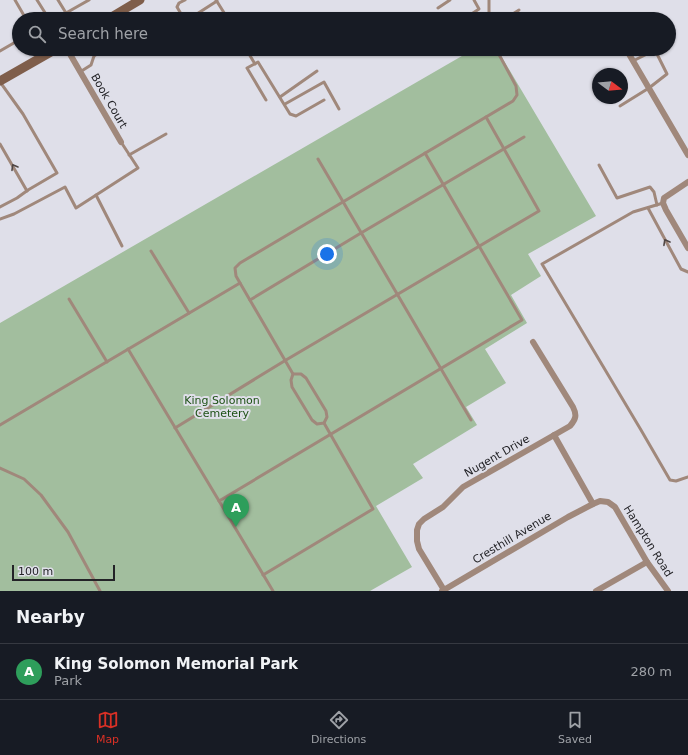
<!DOCTYPE html>
<style>
:root{--surface:#171b24;--page:#242831;--text:#f1f3f6;--muted:#9ea1a6;--line:#363941;--accent:#d93025}
body{margin:0;font-family:"DejaVu Sans",sans-serif;background:var(--page);color:var(--text)}
.compass{position:absolute;left:592px;top:68px;width:36px;height:36px;border-radius:50%;background:var(--surface);box-shadow:0 1px 3px #0004;rotate:106deg}
.scale{position:absolute;left:12px;bottom:10px;width:103px;box-sizing:border-box;padding-left:4px;border:2px solid #232327;border-top:0;font-size:11px;line-height:14px;white-space:nowrap;color:#232327;-webkit-text-stroke:3px #dfdfe9;paint-order:stroke}
.you{position:absolute;left:327px;top:254px;width:14px;height:14px;margin:-10px;border:3px solid #fff;border-radius:50%;background:#1a73e8;box-shadow:0 0 0 6px #1a73e833}
.badge{display:grid;place-items:center;width:26px;height:26px;border-radius:50%;background:var(--accent);color:#fff;font-size:13px;font-weight:700}
.pin{position:absolute;translate:-50% -33px;filter:drop-shadow(0 1px 2px #0008)}
.pin::after{content:'';position:absolute;top:21px;width:14px;height:12px;background:inherit;clip-path:polygon(0 0,100% 0,50% 100%)}
.list{margin:0;padding:0;list-style:none}
h2{display:flex;justify-content:space-between;align-items:center;height:52px;margin:0;padding:0 16px;font-size:17px}
h2 small{font-size:13px;font-weight:400;color:var(--muted)}
.list li{display:grid;grid-template-columns:26px 1fr auto;gap:12px;align-items:center;box-sizing:border-box;height:56px;padding:0 16px;border-top:1px solid var(--line)}
.list b{display:block;font-size:15px;white-space:nowrap}
.list p{margin:0;font-size:13px;white-space:nowrap;color:var(--muted)}
.list em{font-size:13px;font-style:normal;color:var(--muted)}
.icon{flex:none;width:22px;height:22px;fill:none;stroke:currentColor;stroke-width:2;stroke-linecap:round;stroke-linejoin:round}
.map{position:relative;flex:none;width:688px;height:591px;overflow:hidden}
.search{position:absolute;background:var(--surface);box-shadow:0 1px 3px #0004;left:12px;right:12px;top:12px;height:44px;display:flex;align-items:center;gap:10px;box-sizing:border-box;padding:0 14px;border-radius:22px;color:var(--muted);font-size:15px}
.sheet{height:108px;background:var(--surface)}
nav{display:flex;justify-content:space-around;align-items:center;box-sizing:border-box;height:56px;border-top:1px solid var(--line);background:var(--surface);font-size:11px;color:var(--muted)}
nav a{display:grid;justify-items:center;gap:2px}
nav .on{color:var(--accent)}
.map>svg:first-child{display:block}
</style>
<div class="map">
<svg width="688" height="591" viewBox="0 0 688 591">
<rect width="100%" height="100%" fill="#dfdfe9"/>
<path fill="#a2be9e" d="M474,49H497L596,216L528,254L541,276L511,295L527,323L485,349L506,383L466,407L477,425L413,464L423,478L376,506L412,567L370,591H0V323Z"/>
<g fill="none" stroke-linecap="round" stroke-linejoin="round">
<g stroke="#a0887b" stroke-width="3">
<path d="M15,0L26,19"/>
<path d="M37,0L49,19"/>
<path d="M58,0L66,13L89,0"/>
<path d="M216,0L228,19"/>
<path d="M438,8L450,0"/>
<path d="M184,19L177,7L179,3L185,0"/>
<path d="M189,19L217,1"/>
<path d="M464,19L479,9L474,0"/>
<path d="M489,19V0"/>
<path d="M505,19L519,10"/>
<path d="M246,49L255,64"/>
<path d="M578,49L580,54H598L607,49"/>
<path d="M0,51L19,40"/>
<path d="M80,72L91,65L94,56L104,49"/>
<path d="M0,82L23,114L57,173L28,190L17,198L0,207"/>
<path d="M280,97L317,71"/>
<path d="M266,100L247,68L258,62L290,114L296,116L324,100"/>
<path d="M285,104L324,82L339,109"/>
<path d="M620,106L649,88L667,74L655,50L633,61"/>
<path d="M0,144L27,191"/>
<path d="M129,155L166,134"/>
<path d="M318,159L471,420"/>
<path d="M599,165L617,198L650,187L654,192L657,205"/>
<path d="M96,195L122,246"/>
<path d="M663,203L633,212L542,264L641,430L670,480L676,481L688,477"/>
<path d="M648,208L681,269L688,272"/>
<path d="M0,219L14,214L65,187L76,208L138,168L121,142"/>
<path d="M151,251L189,313"/>
<path d="M240,283L293,374"/>
<path d="M69,299L107,362"/>
<path d="M250,300L361,233L524,137"/>
<path d="M128,349L273,591"/>
<path d="M293,374H301L306,378L326,411L327,417L324,423L317,424L312,420L292,387L291,380Z"/>
<path d="M0,425L240,283L236,276L235,268L240,263L513,101L517,95L516,86L496,49"/>
<path d="M175,428L286,360L539,211L486,117"/>
<path d="M0,468L24,479L41,495L68,532L100,591"/>
<path d="M219,501L522,320L425,153"/>
<path d="M263,575L373,509L324,423"/>
</g>
<g stroke="#a0887b" stroke-width="6">
<path d="M67,49L121,142"/>
<path d="M626,49L688,155"/>
<path d="M688,182L664,198L663,203L666,210L688,248"/>
<path d="M554,435L593,504"/>
<path d="M444,590L419,549L417,541V530L419,524L424,519L443,507L463,487L570,426C576,419 577,415 573,407L533,342"/>
<path d="M442,591L568,517L593,504L600,501L608,502L615,507L647,562L668,591"/>
<path d="M596,591L647,562"/>
</g>
<g stroke="#7f5e4b" stroke-width="9">
<path d="M108,19L140,0"/>
<path d="M0,81L56,49"/>
</g>
</g>
<defs><path id="oneway-chevron" d="M-2-3.5L2.5 0L-2 3.5" fill="none" stroke-width="1.6" stroke-linecap="round" stroke-linejoin="round"/></defs>
<g stroke="#4f4644">
<use href="#oneway-chevron" transform="translate(14 167) rotate(-120)"/>
<use href="#oneway-chevron" transform="translate(666 242) rotate(-119)"/>
</g>
<g text-anchor="middle" dominant-baseline="central" stroke-width="4" stroke-linejoin="round" paint-order="stroke">
<g font-size="11" fill="#232327" stroke="#dfdfe9">
<text transform="translate(109 101) rotate(60)">Book Court</text>
<text transform="translate(497 456) rotate(-30)">Nugent Drive</text>
<text transform="translate(512 538) rotate(-31)">Cresthill Avenue</text>
<text transform="translate(648 541) rotate(58)">Hampton Road</text>
</g>
<g font-size="11" fill="#1d5115" stroke="#dfdfe9">
<text x="222" y="400">King Solomon<tspan x="222" dy="13">Cemetery</tspan></text>
</g>
</g>
</svg>
<svg class="compass" viewBox="-18 -18 36 36"><path d="M0-13l5 13h-10z" fill="#e53935"/><path d="M0 13l5-13h-10z" fill="#9ea1a6"/></svg>
<div class="scale">100 m</div>
<div class="you"></div>
<div class="pin badge" style="left:236px;top:527px;background:#2e9e5b">A</div>
<div class="search"><svg class="icon" aria-label="search" viewBox="0 0 24 24"><circle cx="10" cy="10" r="6"/><path d="M15 15l6 6"/></svg>Search here</div>
</div>
<section class="sheet">
<h2>Nearby<small></small></h2>
<ul class="list">
<li><span class="badge" style="background:#2e9e5b">A</span><div><b>King Solomon Memorial Park</b><p>Park</p></div><em>280 m</em></li>
</ul>
</section>
<nav>
<a class="on"><svg class="icon" aria-label="map" viewBox="0 0 24 24"><path d="M3 6l6-2 6 2 6-2v14l-6 2-6-2-6 2zM9 4v14M15 6v14"/></svg>Map</a>
<a><svg class="icon" aria-label="directions" viewBox="0 0 24 24"><path d="M12 3l9 9-9 9-9-9zM9 14v-3h6M13 9l2 2-2 2"/></svg>Directions</a>
<a><svg class="icon" aria-label="saved" viewBox="0 0 24 24"><path d="M7 4h10v16l-5-4-5 4z"/></svg>Saved</a>
</nav>
